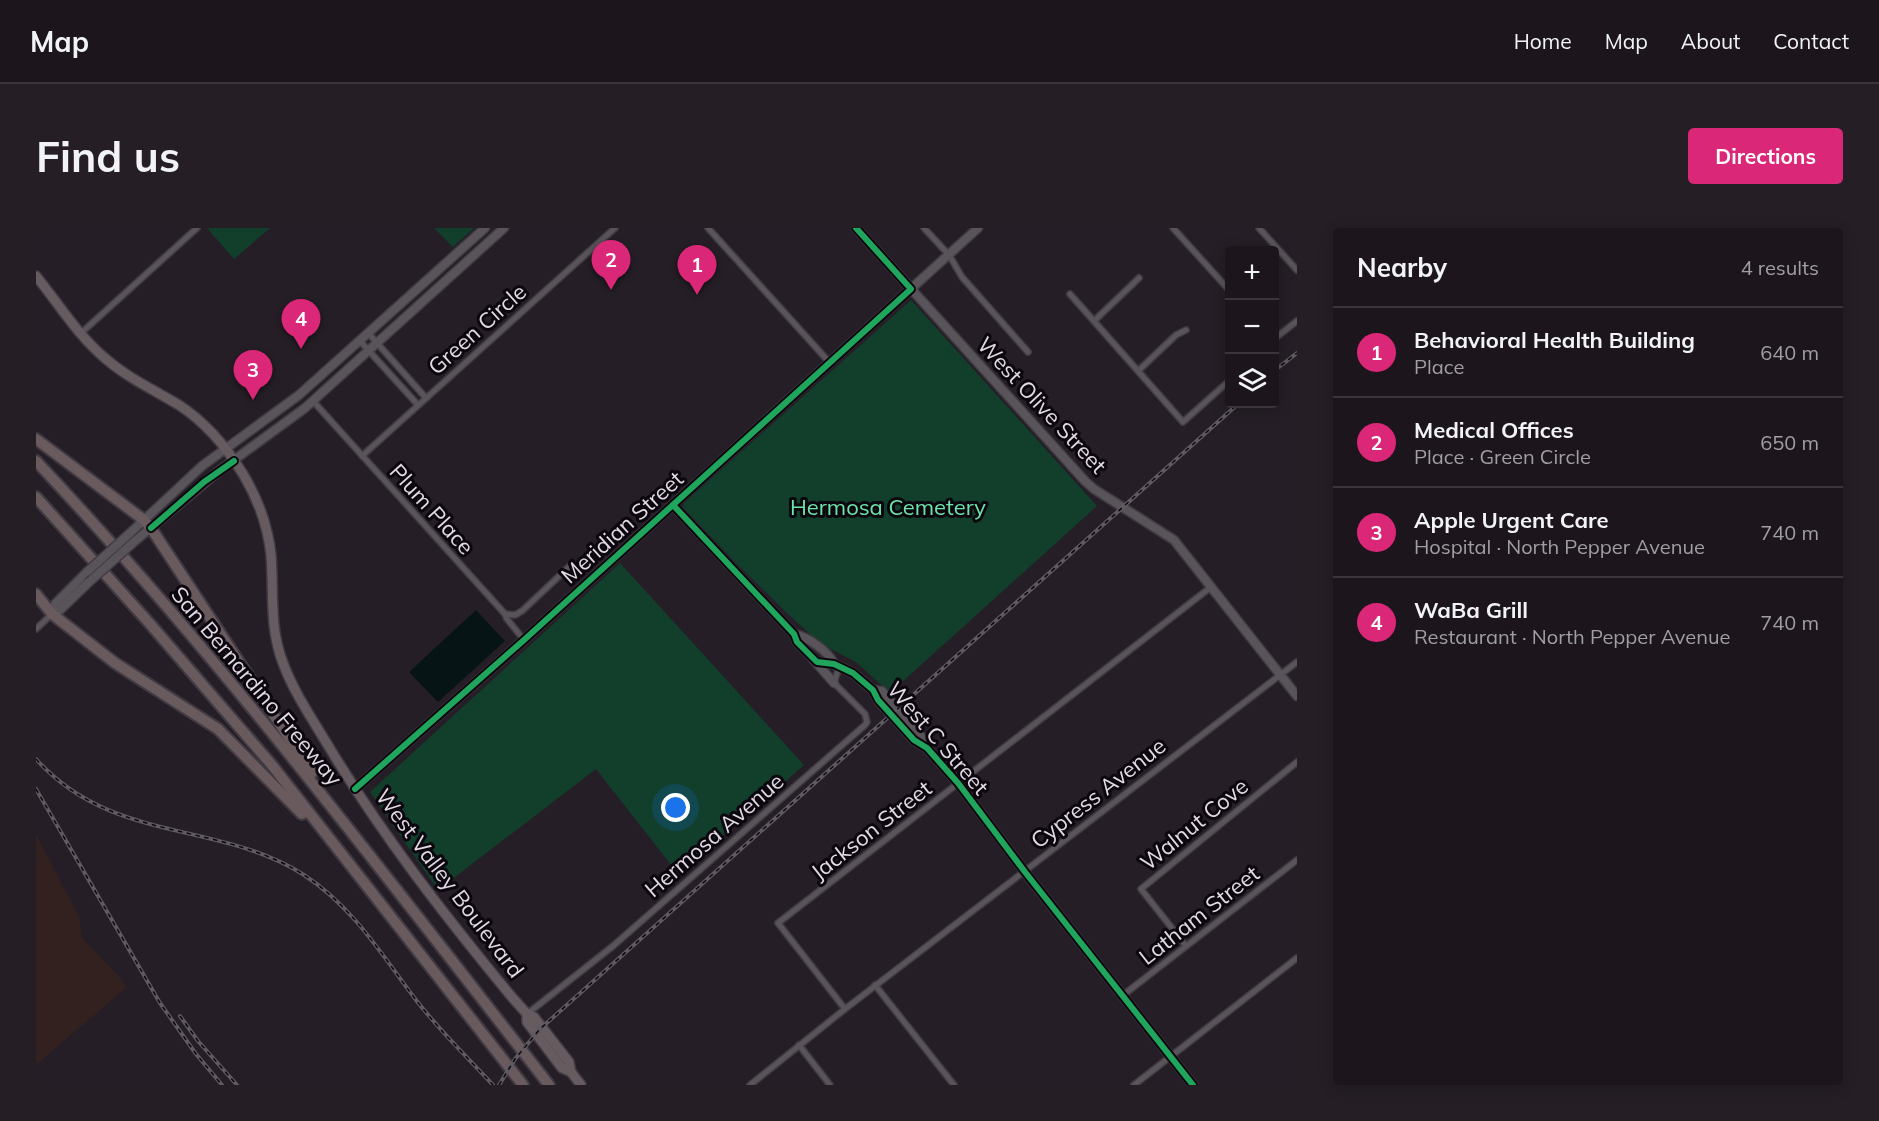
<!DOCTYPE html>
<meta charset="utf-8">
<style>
:root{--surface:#1c161c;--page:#251f25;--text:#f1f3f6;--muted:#a09fa3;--line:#3a353b;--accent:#db2777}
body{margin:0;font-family:Mulish,sans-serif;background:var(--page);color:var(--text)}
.controls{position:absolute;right:18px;top:18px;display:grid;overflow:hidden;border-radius:6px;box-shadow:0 3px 15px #0003}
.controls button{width:54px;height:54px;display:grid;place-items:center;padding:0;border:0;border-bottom:2px solid var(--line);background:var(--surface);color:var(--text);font:30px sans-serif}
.you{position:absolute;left:640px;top:580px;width:21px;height:21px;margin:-15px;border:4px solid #fff;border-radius:50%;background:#1a73e8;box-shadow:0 0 0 9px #1a73e833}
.badge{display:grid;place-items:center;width:39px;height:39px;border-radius:50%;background:var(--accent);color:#fff;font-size:20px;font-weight:700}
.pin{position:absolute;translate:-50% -50px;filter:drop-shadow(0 2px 3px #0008)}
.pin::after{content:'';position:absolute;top:32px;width:21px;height:18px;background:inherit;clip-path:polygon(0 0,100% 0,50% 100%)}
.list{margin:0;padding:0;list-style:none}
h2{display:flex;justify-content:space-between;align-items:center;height:78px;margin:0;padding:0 24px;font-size:26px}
h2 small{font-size:20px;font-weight:400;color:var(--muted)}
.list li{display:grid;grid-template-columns:39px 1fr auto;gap:18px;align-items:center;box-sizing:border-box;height:90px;padding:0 24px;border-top:2px solid var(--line)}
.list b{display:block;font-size:22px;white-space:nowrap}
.list p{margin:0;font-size:20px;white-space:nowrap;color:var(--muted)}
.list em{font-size:20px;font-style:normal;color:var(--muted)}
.icon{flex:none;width:33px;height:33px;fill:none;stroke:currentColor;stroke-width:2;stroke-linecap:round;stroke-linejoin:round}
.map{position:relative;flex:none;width:1261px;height:857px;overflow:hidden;border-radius:6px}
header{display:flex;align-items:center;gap:36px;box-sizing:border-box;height:84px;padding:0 30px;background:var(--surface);border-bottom:2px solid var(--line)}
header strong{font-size:28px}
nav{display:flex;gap:33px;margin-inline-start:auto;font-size:21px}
.intro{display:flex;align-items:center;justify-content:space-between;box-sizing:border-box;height:144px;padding:0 36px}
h1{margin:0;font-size:42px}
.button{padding:15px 27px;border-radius:6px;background:var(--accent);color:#fff;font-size:21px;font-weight:700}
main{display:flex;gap:36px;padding:0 36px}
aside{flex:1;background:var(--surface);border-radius:6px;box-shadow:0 3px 15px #0003}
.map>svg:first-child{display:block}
</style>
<header>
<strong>Map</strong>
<nav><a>Home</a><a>Map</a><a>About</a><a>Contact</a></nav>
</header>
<div class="intro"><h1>Find us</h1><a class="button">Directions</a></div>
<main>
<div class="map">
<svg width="1261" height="857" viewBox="0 0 1261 857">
<rect width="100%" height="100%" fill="#251e26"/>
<path fill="#32211f" d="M0,606L43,689L46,710L79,744L91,759L0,837Z"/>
<g fill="#113f2c">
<path d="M171,0H234L198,31Z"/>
<path d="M398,0H438L417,19Z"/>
<path d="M875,72L1061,278L854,465L820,434L785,416L753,387L700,335L647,279L648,275Z"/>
<path d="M584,335L768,537L643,647L560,541L402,662L334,564Z"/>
</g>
<path fill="#071416" d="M440,382L469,413L402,474L373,444Z"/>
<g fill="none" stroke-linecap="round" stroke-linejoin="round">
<defs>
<g id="street">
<path d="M672,0L794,135"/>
<path d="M888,0L913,27L926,49L992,124"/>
<path d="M1137,0L1194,63"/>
<path d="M1223,0L1261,42"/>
<path d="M1034,66L1147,194L1194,152"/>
<path d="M1058,93L1103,50"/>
<path d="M44,106L161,0"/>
<path d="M333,106L390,170"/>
<path d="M1238,111L1261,93"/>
<path d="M324,113L382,177"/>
<path d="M1102,143L1140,107L1150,102"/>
<path d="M277,173L469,386L471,391L488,412"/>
<path d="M326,228L579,0"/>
<path d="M469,386L479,387L486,383L536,336"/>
<path d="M0,401L16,386"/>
<path d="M1150,718L1105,661L1261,534"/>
<path d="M839,757L918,857"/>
<path d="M1086,768L1261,632"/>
<path d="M809,781L742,695L1175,359"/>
<path d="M491,786L577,718L829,497L831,494L829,486L798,455L803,439"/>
<path d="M763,817L794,857"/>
<path d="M714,857L809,781L1261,434"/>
<path d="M1098,857L1261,730"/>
</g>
<g id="secondary">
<path d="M820,0L1049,253L1058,261L1138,312L1261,468"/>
<path d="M637,277L758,406L761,414L781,434L798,436L817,445L837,462L842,472L878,512L891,520L922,555L989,644L1157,857"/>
<path d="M93,306L166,238L263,167L449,0"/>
<path d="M99,313L183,243L269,180L468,0"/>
<path d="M16,386L19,376L52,343"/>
<path d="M16,386L24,382L52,355"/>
<path d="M758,406C772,409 792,423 798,436"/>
<path d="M777,431L798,455"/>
<path d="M837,462L846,463L888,512L891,520"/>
<path d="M319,561L488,412L942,0"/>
</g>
<g id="primary">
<path d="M0,48C23,76 42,108 70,131C92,150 118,162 143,177C169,194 191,220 207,246C222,271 232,299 235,327C238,365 233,399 247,435C258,465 277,492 293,519C346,607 409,688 475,768L491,786L498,789L533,834L535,844"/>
<path d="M491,786V794L526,840L535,844L545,857"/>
</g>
<g id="highway">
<path d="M0,211L108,292L115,300L276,545"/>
<path d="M0,233C185,429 347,645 513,857"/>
<path d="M0,269L115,397L235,536L487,857"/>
<path d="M0,366L16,386L79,435L182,501L266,586"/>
</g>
</defs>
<use href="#street" stroke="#403a42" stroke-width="8"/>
<use href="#secondary" stroke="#403a42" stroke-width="11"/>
<use href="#primary" stroke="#403a42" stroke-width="12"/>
<use href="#highway" stroke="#403a42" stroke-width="14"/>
<use href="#street" stroke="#585459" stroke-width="5"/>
<use href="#secondary" stroke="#585459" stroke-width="8"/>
<use href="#primary" stroke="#665b5f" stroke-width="9"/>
<use href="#highway" stroke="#695a5d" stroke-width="10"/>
<defs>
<g id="rail">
<path d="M1238,143L1261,125"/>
<path d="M0,531C76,616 182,592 268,647C317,679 346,727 380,772C403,802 431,829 457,857"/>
<path d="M0,561L124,775L160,826L186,857"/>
<path d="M144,788L162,813L201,857"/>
<path d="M463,857L479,831L504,801L1202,176"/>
</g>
</defs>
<use href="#rail" stroke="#5f5a60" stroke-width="4"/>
<use href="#rail" stroke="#0c070e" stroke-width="1.5" stroke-dasharray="4.5" stroke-linecap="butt"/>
<defs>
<g id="secondary-bridge">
<path d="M52,343L93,306"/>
<path d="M52,355L99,313"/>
</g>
</defs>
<use href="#secondary-bridge" stroke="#403a42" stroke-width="11" stroke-linecap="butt"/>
<use href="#secondary-bridge" stroke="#585459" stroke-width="8"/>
<defs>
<g id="cycleway">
<path d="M637,277L758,406L761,414L781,434L798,436L817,445L837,462L842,472L878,512L891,520L922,555L989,644L1157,857"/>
<path d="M115,300L168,254L198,233"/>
<path d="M319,561L488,412L875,61L820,0"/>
</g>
</defs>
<use href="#cycleway" stroke="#0c070e" stroke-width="10"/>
<use href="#cycleway" stroke="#20a55d" stroke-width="6"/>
</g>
<g text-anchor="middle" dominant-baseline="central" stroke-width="6" stroke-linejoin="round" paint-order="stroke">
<g font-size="22" fill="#e2dae4" stroke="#0c070e">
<text transform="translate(441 101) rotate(-42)">Green Circle</text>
<text transform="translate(1006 177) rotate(47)">West Olive Street</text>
<text transform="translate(396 281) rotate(48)">Plum Place</text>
<text transform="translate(586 299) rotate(-42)">Meridian Street</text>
<text transform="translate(221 458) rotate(50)">San Bernardino Freeway</text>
<text transform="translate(902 510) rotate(49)">West C Street</text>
<text transform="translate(1062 565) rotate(-38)">Cypress Avenue</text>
<text transform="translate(1158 596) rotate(-39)">Walnut Cove</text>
<text transform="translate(835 602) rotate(-38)">Jackson Street</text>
<text transform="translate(678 607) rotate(-41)">Hermosa Avenue</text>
<text transform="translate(414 655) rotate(53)">West Valley Boulevard</text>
<text transform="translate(1163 687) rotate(-38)">Latham Street</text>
</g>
<g font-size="22" fill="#6be5aa" stroke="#0c070e">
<text x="852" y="279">Hermosa Cemetery</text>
</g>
</g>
</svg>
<div class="controls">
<button>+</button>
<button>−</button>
<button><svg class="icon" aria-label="layers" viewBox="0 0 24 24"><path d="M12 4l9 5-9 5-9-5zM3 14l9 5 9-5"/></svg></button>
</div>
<div class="you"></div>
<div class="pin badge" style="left:661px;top:67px">1</div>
<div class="pin badge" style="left:575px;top:62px">2</div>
<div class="pin badge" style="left:217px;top:172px">3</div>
<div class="pin badge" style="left:265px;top:121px">4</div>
</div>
<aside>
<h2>Nearby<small>4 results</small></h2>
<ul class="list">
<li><span class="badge">1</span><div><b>Behavioral Health Building</b><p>Place</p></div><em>640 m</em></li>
<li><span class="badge">2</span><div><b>Medical Offices</b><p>Place · Green Circle</p></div><em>650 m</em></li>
<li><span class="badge">3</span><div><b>Apple Urgent Care</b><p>Hospital · North Pepper Avenue</p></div><em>740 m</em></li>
<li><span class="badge">4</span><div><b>WaBa Grill</b><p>Restaurant · North Pepper Avenue</p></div><em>740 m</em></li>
</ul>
</aside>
</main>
